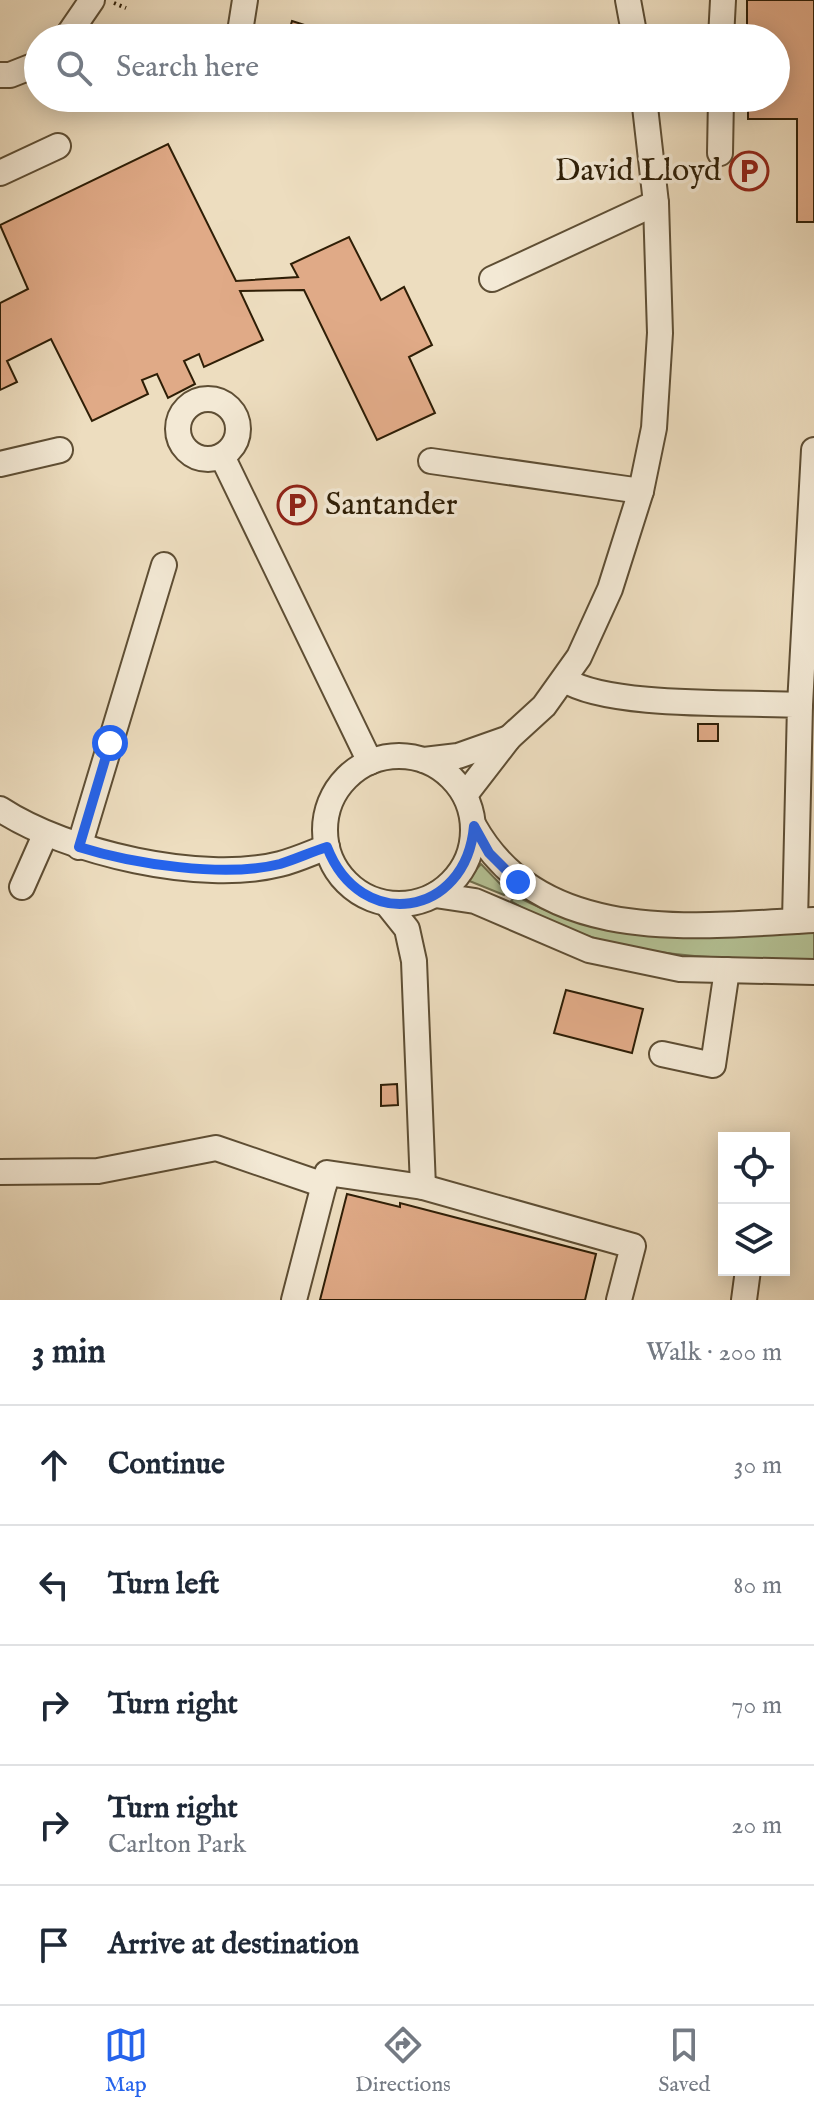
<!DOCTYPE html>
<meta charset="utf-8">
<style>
:root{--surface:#fff;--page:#f6f6f7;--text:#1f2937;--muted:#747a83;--line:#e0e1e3;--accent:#2563eb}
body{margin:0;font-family:"IM FELL English",serif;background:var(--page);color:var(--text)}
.controls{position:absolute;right:24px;bottom:24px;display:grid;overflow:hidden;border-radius:0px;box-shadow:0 4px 20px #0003}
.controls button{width:72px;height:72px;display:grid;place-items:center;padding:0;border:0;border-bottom:2px solid var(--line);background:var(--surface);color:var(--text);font:40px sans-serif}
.stop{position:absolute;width:24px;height:24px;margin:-18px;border:6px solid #2563eb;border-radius:50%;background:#fff}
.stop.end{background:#2563eb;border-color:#fff;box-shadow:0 2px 8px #0008}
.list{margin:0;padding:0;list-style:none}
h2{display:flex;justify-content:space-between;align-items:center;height:104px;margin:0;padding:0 32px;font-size:34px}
h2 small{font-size:26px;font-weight:400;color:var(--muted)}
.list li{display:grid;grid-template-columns:52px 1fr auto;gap:24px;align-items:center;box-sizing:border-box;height:120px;padding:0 32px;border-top:2px solid var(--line)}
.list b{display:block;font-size:30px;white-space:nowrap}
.list p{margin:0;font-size:26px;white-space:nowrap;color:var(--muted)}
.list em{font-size:26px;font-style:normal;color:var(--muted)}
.icon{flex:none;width:44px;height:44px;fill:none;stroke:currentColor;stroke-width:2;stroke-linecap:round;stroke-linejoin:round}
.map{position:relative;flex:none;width:814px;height:1300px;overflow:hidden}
.search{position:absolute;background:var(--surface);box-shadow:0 4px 20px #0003;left:24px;right:24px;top:24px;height:88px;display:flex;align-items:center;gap:20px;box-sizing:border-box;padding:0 28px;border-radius:44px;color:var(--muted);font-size:30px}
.sheet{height:704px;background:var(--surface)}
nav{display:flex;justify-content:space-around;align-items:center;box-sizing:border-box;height:112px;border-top:2px solid var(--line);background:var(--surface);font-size:22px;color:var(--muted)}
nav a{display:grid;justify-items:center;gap:4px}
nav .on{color:var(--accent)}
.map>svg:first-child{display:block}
</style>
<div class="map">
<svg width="814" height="1300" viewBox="0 0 814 1300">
<rect width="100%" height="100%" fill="#edddbf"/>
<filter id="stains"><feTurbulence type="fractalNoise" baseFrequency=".0025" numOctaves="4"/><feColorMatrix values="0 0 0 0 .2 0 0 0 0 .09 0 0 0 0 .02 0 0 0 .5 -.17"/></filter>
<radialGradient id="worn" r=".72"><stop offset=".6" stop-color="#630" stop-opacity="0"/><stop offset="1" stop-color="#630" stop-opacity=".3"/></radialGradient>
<g fill="#b4c295" stroke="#71704e" stroke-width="2">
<path d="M481,864L507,891L504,895L467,880Z"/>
<path d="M516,896C620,951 703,933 814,931V959C710,960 602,958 511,901Z"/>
</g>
<g fill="#e0aa87" stroke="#2e1e06" stroke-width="2">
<path d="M747,0H814V222H797V119H748V98H776V38H727V29H747Z"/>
<path d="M292,21L345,38H287Z"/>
<path d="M168,144L236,281L298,277L291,264L349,237L381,300L404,287L432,345L409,357L435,413L377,440L304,290L240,291L263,340L204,367L199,354L184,361L195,384L168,398L157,374L142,380L148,394L92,421L51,339L7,361L17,382L0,390V303L28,289L0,225Z"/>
<rect x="698" y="724" width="20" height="17"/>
<path d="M566,990L643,1009L632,1053L554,1033Z"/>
<path d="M397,1084L398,1105L381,1106V1085Z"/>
<path d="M347,1194L400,1207V1203L596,1254L585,1300H320Z"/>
</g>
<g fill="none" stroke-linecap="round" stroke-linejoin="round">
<defs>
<g id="minor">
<path d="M628,0L635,38"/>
<path d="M66,38L92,0"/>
<path d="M239,38L245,0"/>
<path d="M721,38L723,0"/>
<path d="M0,75H10L38,64"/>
<path d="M720,153L721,98"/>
<path d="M0,173L58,146"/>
<path d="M492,279L656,203"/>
<circle cx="208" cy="429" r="30"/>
<path d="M222,456L370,762"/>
<path d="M431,461L641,491"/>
<path d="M0,464L60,450"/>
<path d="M565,680C608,708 744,702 800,705L795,921"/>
<path d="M800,705L814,450"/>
<circle cx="399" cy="830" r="74"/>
<path d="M424,760L458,756L509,738"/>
<path d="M465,795L509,738L544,706L579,657L610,589L641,491L654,428L660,333L656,203L644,98"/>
<path d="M0,809C67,853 202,884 280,864C296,860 311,853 327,847"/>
<path d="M474,826C542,947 696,926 814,920"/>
<path d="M79,847L164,565"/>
<path d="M22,887L45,835"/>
<path d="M435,895L475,901L589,950L680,969L814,972"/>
<path d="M387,904L407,929L414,961L423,1187"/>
<path d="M662,1054L713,1065L727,970"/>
<path d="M0,1172L98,1171L216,1148L324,1185"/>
<path d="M294,1300L327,1173L423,1187L633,1246L619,1300"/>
<path d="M744,1300L748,1270"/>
</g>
</defs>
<use href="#minor" stroke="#5e4e34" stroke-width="28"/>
<path stroke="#2e1e06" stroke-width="4" stroke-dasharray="2 4" stroke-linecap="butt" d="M114,3L126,8"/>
<use href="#minor" stroke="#f3e9d5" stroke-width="24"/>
</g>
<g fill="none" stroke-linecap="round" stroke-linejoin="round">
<path stroke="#2563eb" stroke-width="10" d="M110,743L79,847C133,864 225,878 280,864C296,859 311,852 327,847C360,933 466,918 474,826L489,853L518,882"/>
</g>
<defs>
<symbol id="parking-ring" viewBox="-11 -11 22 22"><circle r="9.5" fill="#f3e9d5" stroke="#8f2418" stroke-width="1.5"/><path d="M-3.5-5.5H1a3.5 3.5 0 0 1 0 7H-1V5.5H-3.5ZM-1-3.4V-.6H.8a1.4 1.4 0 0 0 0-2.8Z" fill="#8f2418"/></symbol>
</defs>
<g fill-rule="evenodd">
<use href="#parking-ring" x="727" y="149" width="44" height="44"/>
<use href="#parking-ring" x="275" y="483" width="44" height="44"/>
</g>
<g text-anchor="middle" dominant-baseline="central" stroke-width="7" stroke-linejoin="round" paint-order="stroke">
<g font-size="32" fill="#2e1e06" stroke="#f3e9d5" text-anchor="end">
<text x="721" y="171">David Lloyd</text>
<text x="325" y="505" text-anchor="start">Santander</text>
</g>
</g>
<rect width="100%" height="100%" filter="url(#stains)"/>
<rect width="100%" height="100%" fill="url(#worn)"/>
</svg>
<div class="controls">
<button><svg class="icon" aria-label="locate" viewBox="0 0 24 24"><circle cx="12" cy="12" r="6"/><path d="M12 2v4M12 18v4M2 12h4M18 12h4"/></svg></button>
<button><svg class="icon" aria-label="layers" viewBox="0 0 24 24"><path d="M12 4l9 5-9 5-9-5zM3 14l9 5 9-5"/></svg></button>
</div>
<div class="stop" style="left:110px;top:743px"></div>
<div class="stop end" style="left:518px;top:882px"></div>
<div class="search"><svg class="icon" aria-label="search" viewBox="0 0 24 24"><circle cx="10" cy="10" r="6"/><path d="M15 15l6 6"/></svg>Search here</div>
</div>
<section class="sheet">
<h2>3 min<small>Walk · 200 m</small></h2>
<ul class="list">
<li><svg class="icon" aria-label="ahead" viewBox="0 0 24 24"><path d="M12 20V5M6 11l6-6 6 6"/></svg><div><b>Continue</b></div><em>30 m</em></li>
<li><svg class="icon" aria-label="left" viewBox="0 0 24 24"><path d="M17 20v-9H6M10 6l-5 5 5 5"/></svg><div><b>Turn left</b></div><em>80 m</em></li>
<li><svg class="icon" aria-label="right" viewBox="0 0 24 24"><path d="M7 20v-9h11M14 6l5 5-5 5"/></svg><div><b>Turn right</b></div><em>70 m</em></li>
<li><svg class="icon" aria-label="right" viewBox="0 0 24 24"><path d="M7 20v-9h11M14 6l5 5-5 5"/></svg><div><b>Turn right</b><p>Carlton Park</p></div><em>20 m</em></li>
<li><svg class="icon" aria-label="arrive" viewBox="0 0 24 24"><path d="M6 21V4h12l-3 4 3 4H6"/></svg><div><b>Arrive at destination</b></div></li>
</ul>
</section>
<nav>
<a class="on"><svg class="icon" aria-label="map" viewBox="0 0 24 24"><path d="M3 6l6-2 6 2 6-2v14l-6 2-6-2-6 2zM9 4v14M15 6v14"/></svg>Map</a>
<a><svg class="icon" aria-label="directions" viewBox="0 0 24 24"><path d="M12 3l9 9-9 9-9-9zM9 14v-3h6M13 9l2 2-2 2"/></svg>Directions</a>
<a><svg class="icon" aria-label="saved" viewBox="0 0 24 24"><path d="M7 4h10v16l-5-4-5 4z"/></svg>Saved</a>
</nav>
